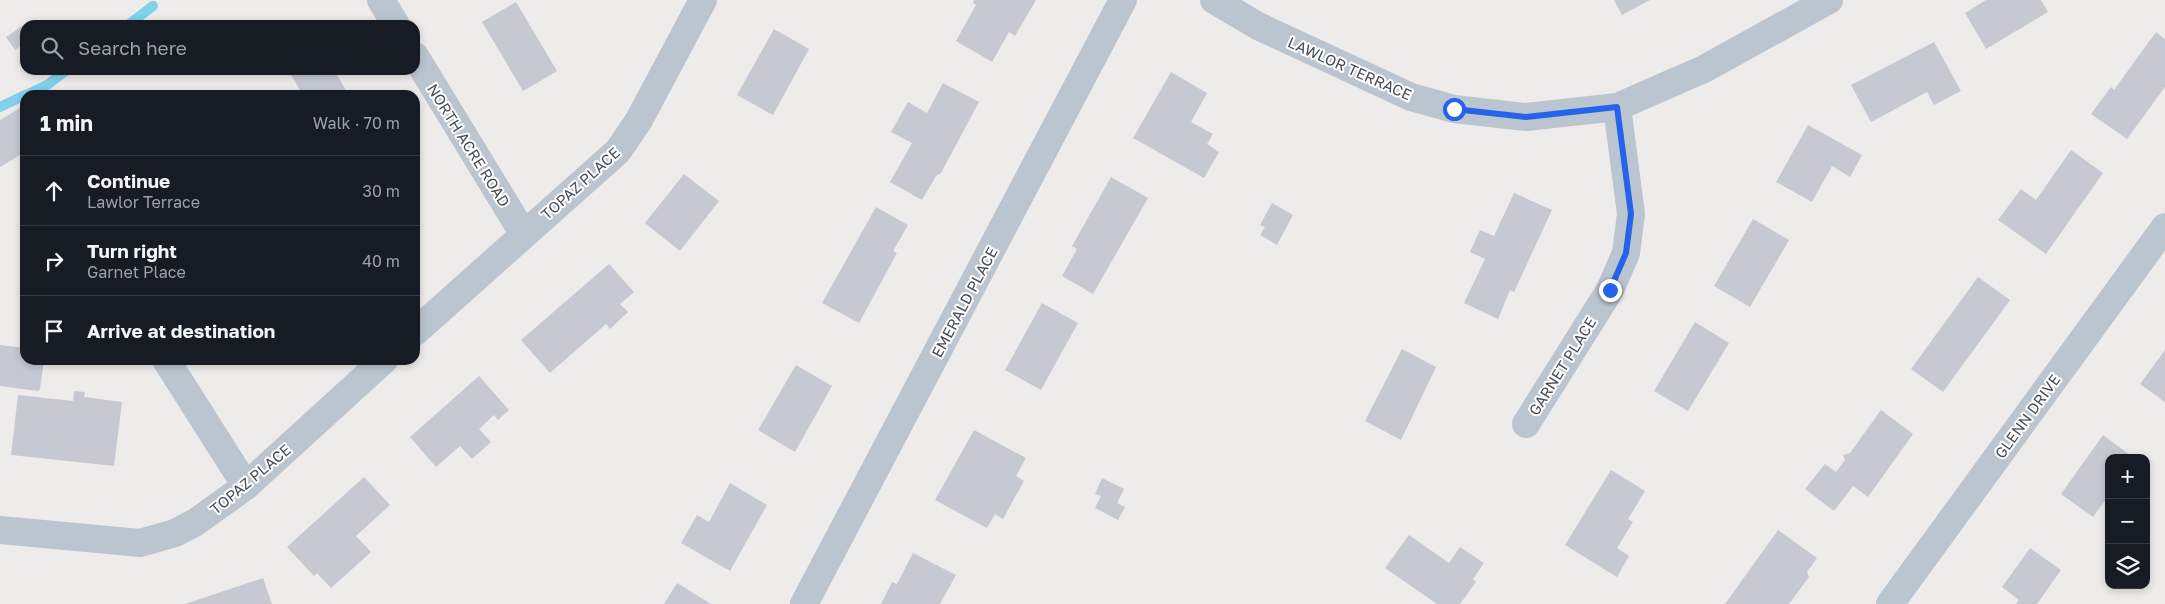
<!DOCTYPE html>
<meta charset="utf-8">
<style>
:root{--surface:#171b24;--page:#242831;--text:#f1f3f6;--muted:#9ea1a6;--line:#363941}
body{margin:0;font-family:"Golos Text",sans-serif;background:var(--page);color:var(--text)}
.controls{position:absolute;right:15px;bottom:15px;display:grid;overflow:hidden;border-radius:10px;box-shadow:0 2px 8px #0003}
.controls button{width:45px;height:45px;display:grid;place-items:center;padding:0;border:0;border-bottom:1px solid var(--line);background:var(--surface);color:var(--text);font:25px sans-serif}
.stop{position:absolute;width:15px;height:15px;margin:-11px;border:4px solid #2563eb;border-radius:50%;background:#fff}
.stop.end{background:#2563eb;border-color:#fff;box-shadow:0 1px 5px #0008}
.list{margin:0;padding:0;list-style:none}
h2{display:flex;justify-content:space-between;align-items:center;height:65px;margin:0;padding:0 20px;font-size:21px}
h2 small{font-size:16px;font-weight:400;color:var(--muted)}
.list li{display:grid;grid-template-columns:32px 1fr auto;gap:15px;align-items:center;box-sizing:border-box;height:70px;padding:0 20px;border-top:1px solid var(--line)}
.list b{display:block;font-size:19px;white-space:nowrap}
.list p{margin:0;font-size:16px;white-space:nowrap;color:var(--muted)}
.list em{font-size:16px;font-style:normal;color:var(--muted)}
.icon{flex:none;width:28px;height:28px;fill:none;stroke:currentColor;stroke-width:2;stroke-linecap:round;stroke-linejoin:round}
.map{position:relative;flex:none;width:2165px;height:604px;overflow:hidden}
.search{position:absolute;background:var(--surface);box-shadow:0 2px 8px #0003;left:20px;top:20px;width:400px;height:55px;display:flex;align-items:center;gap:12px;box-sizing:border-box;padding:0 18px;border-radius:15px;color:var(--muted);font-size:19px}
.panel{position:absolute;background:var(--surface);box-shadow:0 2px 8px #0003;left:20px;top:90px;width:400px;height:275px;border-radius:15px}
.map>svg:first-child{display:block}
</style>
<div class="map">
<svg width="2165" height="604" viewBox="0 0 2165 604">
<rect width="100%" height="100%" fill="#eeebeb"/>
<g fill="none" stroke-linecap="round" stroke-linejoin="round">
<g stroke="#81d0ee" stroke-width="10">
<path d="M128,25L153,6"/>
<path d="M26,95L47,85L67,70"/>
<path d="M0,107L25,95"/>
</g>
</g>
<g fill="#c7c9d2">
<path d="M974,0H1036L1015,36L1009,32L992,62L956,41L976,5L973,3Z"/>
<path d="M1614,0H1650L1622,15Z"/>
<path d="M1986,0H2041L2048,12L1986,49L1965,13Z"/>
<path d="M516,2L557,71L523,91L482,22Z"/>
<path d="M25,24V43L15,50L6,37Z"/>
<path d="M774,29L809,49L773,115L737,95Z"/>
<path d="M2156,32L2165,39V87L2127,139L2091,114L2111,87L2114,90Z"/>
<path d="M1934,42L1961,91L1934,105L1927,92L1871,122L1851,85Z"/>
<path d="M288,70H334L349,95H303Z"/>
<path d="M1171,72L1207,93L1191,122L1213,134L1207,144L1219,152L1204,178L1133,138Z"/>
<path d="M943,83L979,102L941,173L936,176L922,200L890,182L912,143L891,132L908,102L927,113Z"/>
<path d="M25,105V152L0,167V120Z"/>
<path d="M1808,125L1862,155L1850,177L1832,166L1812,202L1776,182Z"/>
<path d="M2071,150L2103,173L2046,254L1998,220L2021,189L2036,200Z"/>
<path d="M684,174L719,201L680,251L645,223Z"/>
<path d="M1111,177L1148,198L1093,294L1062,276L1077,249L1072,246Z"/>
<path d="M1514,193L1552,210L1514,292L1510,290L1498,319L1464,303L1485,259L1470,252L1480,230L1494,236Z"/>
<path d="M1272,203L1293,215L1277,245L1260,235L1265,227L1260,225Z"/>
<path d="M876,207L908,225L893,251L897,253L859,323L822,303Z"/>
<path d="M1753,219L1789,240L1750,307L1714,286Z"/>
<path d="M609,264L634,292L620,304L628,312L610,329L606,324L550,373L521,340Z"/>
<path d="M1978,277L2010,300L1943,392L1911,369Z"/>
<path d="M1042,303L1078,323L1041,390L1005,370Z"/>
<path d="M1695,322L1729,343L1688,411L1654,391Z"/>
<path d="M0,345L25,348V360H44L40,389L38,391L0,386Z"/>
<path d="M1402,349L1436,367L1401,440L1365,421Z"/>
<path d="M2165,350V402L2140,384Z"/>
<path d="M796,365L832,386L795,452L758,430Z"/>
<path d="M479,376L509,410L498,420L494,415L479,429L491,442L472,459L460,446L436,467L410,437Z"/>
<path d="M74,391L85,392L84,397L122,402L114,466L11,455L18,395L73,401Z"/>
<path d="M1881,410L1913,434L1868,497L1853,486L1834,511L1805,489L1825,464L1836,472L1845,460L1843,455L1850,453Z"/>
<path d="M974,430L1026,458L1016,476L1024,481L1003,519L995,514L987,528L935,500Z"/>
<path d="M2103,435L2134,458H2109V495L2093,517L2061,494Z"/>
<path d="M1611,470L1645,491L1628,519L1633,522L1617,548L1629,556L1617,577L1565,545Z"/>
<path d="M364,477L390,505L356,536L371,552L331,588L317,573L314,576L287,547Z"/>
<path d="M1102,478L1124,489L1117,503L1125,507L1118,520L1095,508L1101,496L1095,494Z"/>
<path d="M730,483L767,505L730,571L681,543L697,515L709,522Z"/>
<path d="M1778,530L1817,558L1807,572L1809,577L1789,604H1725Z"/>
<path d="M1409,535L1449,563L1460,547L1484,563L1473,579L1476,582L1460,604H1437L1385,568Z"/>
<path d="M2030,548L2061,570L2037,604H2016L2019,600L2002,587Z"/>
<path d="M913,553L956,575L940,604H881L892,582L897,584Z"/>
<path d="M263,578L272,604H185Z"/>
<path d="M677,583L711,604H664Z"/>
</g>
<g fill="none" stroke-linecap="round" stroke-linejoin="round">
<g stroke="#bbc5cf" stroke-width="28">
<path d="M381,0L396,25"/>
<path d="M1214,0L1258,26L1411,97L1454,109L1526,117L1617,107L1704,69L1829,0"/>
<path d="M415,56L523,233"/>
<path d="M415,332L618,151L639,120L703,0"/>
<path d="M166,360L246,486"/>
<path d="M1526,424L1610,290L1626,253L1631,214L1617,107"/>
<path d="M0,530L140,543L175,533L196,522L246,486L384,360"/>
<path d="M804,604L1123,0"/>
<path d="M1890,604L2165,227"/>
</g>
</g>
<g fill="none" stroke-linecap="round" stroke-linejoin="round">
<path stroke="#2563eb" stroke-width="6" d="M1454,109L1526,117L1617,107L1631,214L1626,253L1610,290"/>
</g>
<g text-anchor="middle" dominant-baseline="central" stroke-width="4" stroke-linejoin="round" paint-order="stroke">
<g font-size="15" fill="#434d59" stroke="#fff">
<text transform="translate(1350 68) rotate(24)">LAWLOR TERRACE</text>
<text transform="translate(469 145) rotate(58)">NORTH ACRE ROAD</text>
<text transform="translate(580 183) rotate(-42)">TOPAZ PLACE</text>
<text transform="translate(964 302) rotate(-62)">EMERALD PLACE</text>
<text transform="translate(1562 366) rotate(-58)">GARNET PLACE</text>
<text transform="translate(2027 416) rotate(-54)">GLENN DRIVE</text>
<text transform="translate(250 479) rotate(-40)">TOPAZ PLACE</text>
</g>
</g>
</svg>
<div class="controls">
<button>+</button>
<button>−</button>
<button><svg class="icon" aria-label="layers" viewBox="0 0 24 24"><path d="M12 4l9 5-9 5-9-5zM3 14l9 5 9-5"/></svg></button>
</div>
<div class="stop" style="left:1454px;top:109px"></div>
<div class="stop end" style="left:1610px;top:290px"></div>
<div class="search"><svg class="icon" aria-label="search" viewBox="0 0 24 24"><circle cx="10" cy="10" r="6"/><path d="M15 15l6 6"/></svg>Search here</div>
<section class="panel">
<h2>1 min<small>Walk · 70 m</small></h2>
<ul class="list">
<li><svg class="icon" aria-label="ahead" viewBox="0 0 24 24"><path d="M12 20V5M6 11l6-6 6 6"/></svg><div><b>Continue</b><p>Lawlor Terrace</p></div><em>30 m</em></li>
<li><svg class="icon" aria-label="right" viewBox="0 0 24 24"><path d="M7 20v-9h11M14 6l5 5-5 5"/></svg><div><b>Turn right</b><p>Garnet Place</p></div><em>40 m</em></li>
<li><svg class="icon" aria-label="arrive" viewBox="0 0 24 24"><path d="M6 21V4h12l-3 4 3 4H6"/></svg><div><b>Arrive at destination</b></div></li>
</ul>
</section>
</div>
